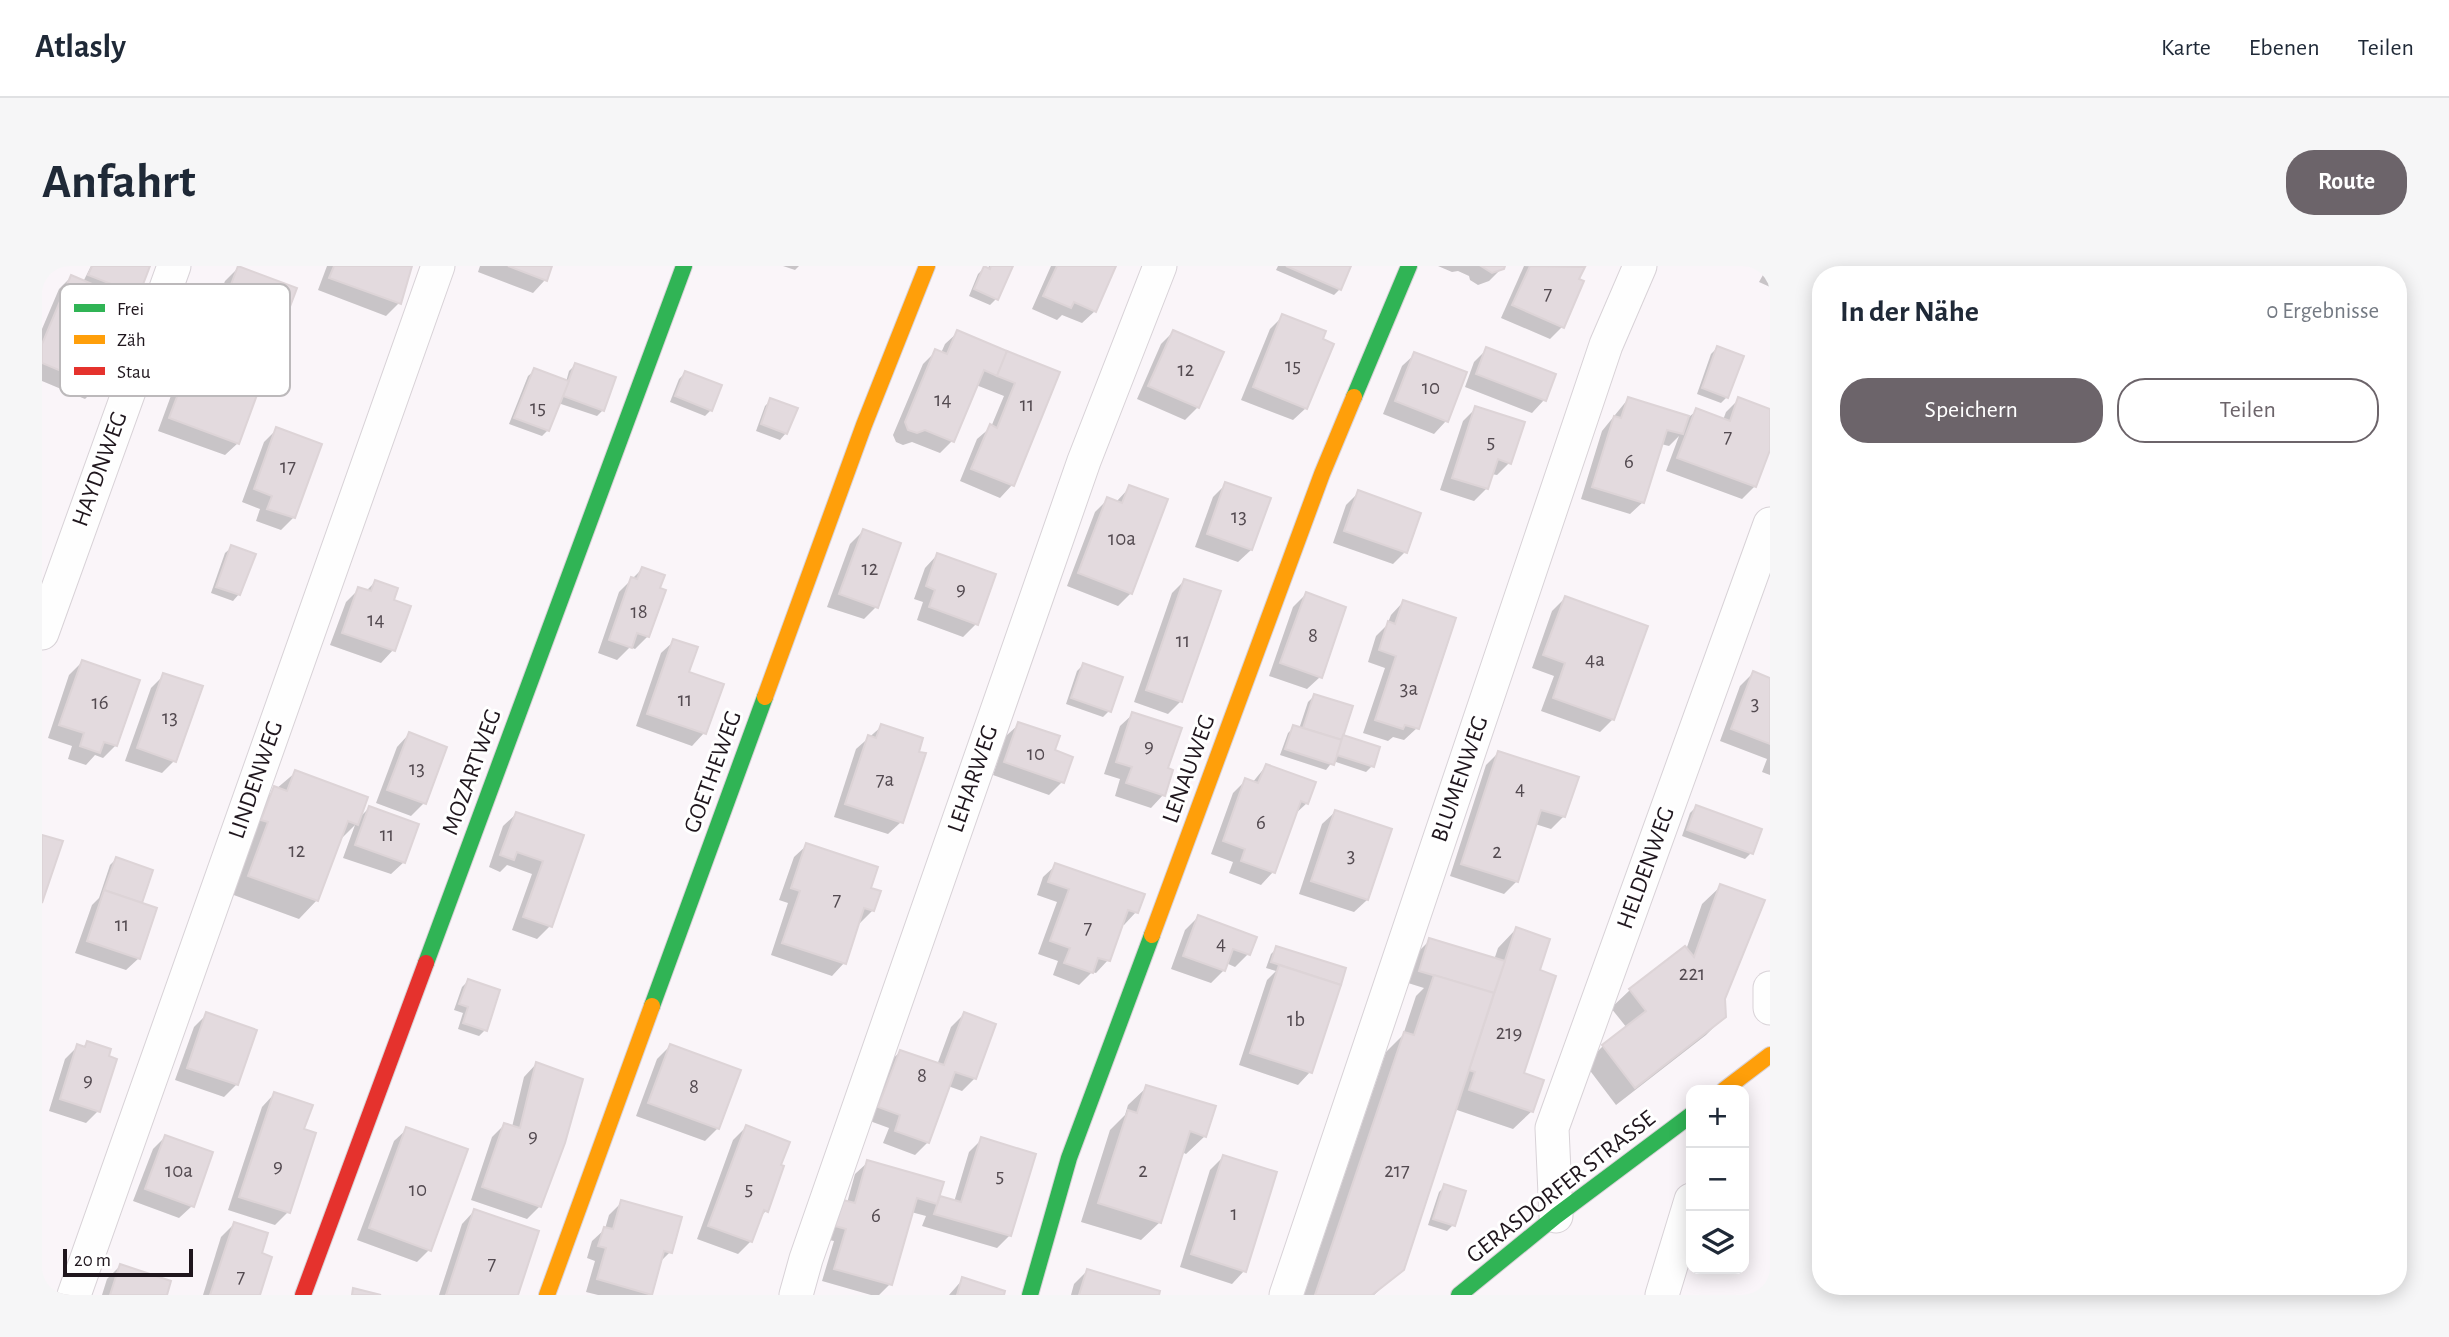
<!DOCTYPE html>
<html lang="de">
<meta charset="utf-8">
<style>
:root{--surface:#fff;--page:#f6f6f7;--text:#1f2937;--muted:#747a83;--line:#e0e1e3;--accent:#6c646a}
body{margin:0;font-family:"Alegreya Sans",sans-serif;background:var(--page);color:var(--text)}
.controls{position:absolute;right:21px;bottom:21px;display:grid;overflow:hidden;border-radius:14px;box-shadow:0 4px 18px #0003}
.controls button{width:63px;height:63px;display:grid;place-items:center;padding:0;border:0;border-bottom:2px solid var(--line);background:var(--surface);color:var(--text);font:35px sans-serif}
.scale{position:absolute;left:21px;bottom:18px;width:130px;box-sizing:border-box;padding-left:7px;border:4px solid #1f161d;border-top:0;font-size:19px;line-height:24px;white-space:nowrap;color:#1f161d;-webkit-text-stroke:5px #fff;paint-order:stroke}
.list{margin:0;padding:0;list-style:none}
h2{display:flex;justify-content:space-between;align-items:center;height:91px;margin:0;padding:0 28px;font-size:30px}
h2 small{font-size:23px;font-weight:400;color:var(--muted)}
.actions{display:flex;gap:14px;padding:21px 28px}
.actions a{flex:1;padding:16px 0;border:2px solid var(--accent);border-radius:28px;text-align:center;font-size:24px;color:var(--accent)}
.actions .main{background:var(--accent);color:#fff}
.icon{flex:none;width:38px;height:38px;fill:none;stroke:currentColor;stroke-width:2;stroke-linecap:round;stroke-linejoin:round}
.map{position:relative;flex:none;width:1728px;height:1029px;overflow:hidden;border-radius:28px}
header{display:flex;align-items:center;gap:42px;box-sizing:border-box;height:98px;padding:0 35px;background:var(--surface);border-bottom:2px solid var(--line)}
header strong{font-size:33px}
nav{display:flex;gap:38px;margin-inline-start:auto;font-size:24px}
.intro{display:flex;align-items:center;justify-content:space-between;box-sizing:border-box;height:168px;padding:0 42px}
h1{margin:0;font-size:49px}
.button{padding:18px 32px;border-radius:28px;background:var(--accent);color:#fff;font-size:24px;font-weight:700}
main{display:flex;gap:42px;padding:0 42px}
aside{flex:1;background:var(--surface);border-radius:28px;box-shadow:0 4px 18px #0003}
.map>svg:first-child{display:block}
</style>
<header>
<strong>Atlasly</strong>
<nav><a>Karte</a><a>Ebenen</a><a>Teilen</a></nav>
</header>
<div class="intro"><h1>Anfahrt</h1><a class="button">Route</a></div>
<main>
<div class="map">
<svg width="1728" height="1029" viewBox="0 0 1728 1029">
<rect width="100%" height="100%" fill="#faf5f9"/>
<g fill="#0003">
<path d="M49,0H107L95,28L89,34L67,25L58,48L56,120L43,133L0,115V63L17,23L29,11L41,16Z"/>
<path d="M285,0H368L357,37L344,50L276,24Z"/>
<path d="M438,0H508L503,14L491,27L436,6Z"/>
<path d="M741,0H757L753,4Z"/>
<path d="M947,0H969L954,33L948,39L927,30L936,8L942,2L945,4Z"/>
<path d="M1009,0H1072L1053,45L1040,57L1020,49L1015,54L990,43Z"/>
<path d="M1236,0H1307L1298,23L1292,29L1234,4Z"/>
<path d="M1396,0H1462L1447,15L1436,19L1428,14L1427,10L1416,5L1410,6Z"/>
<path d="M1482,0L1541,2L1520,61L1508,73L1459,52Z"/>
<path d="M1726,0H1728V21L1717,16Z"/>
<path d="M196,2V177L183,189L116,165L159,48L172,35L175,36L183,15Z"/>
<path d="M1241,50L1264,142L1251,154L1199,134L1228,63Z"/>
<path d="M916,66L1016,107L970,219L958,232L918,215L935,173L949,161L962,130L934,119L910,175L898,187L870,176L861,179L854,176L851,169L881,98L894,85L899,87L903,78Z"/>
<path d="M1131,66L1156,141L1143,154L1095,133L1119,78Z"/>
<path d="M1675,82L1685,131L1679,137L1655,128L1669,88Z"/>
<path d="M1445,83L1502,134L1490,147L1423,121L1432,96Z"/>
<path d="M1373,88L1404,155L1392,168L1341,148L1360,100Z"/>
<path d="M533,99L561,144L555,150L516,137L506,164L500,170L467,158L486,110L493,104L524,116L527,105Z"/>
<path d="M643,107L669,144L663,150L628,136L637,113Z"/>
<path d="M1586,133L1647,151L1654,145L1681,154L1684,146L1697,133L1713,220L1700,233L1624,205L1637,170L1627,180L1619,178L1601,236L1588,248L1539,233L1560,165Z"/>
<path d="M729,134L744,167L738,174L714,165L723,140Z"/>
<path d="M1434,142L1467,197L1455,209L1449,208L1445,222L1432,235L1398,224L1421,155Z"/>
<path d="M235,163L252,251L239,264L214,255L218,243L200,236L222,176Z"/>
<path d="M1184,218L1227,233L1209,284L1196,296L1153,281L1171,231Z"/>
<path d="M1088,221L1089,327L1076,340L1025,320L1053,246L1066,233L1074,236Z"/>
<path d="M1317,226L1363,286L1351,298L1291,277L1304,239Z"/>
<path d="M821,265L834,341L822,353L785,341L808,278Z"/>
<path d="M190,281L197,328L191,335L169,327L183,287Z"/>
<path d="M895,289L952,309L934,358L921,371L875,354L881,336L872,333L883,302Z"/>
<path d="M600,303L606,370L593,383L588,381L575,394L556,387L577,326Z"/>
<path d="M1142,315L1139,435L1126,448L1092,436L1130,327Z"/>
<path d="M333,316L350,335L351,384L339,397L288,379L304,336L317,323L324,325Z"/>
<path d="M1264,328L1278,411L1265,423L1227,410L1251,341Z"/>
<path d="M1523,332L1571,453L1558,466L1499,445L1512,410L1490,402L1510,345Z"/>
<path d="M1361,336L1375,462L1362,474L1351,471L1346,475L1321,467L1343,402L1326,396L1334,370L1345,359L1349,349Z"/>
<path d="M632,375L645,407L662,467L650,480L594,460L619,387Z"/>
<path d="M40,396L74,479L61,492L53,489L44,499L26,493L30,480L6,472L27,409Z"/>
<path d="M1041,399L1067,445L1061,451L1024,438L1035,405Z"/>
<path d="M1711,407L1728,414V509L1720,506L1725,493L1678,475L1698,420Z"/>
<path d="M122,409L132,495L120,507L83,495L109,422Z"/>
<path d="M1272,430L1299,471L1330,500L1324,506L1291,495L1284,504L1238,489L1246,467L1252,461L1257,463L1266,436Z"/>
<path d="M1091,448L1124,504L1121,529L1109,542L1073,530L1078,513L1062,508L1078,460Z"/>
<path d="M977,458L1011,485L1020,516L1007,529L951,509L964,470Z"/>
<path d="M840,460L859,556L846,568L792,551L814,483Z"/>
<path d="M367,468L382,537L369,550L334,537L355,481Z"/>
<path d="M1456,487L1522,550L1509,563L1493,558L1475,615L1462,628L1408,610L1444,499Z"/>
<path d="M1224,500L1265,537L1251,550L1231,606L1219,619L1187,607L1191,596L1169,588L1191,527L1204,514L1210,517Z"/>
<path d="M254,506L316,553L327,542L362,596L349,608L301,592L313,559L297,575L275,634L257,653L189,628L214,540Z"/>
<path d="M1654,541L1709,587L1703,593L1640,570L1648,547Z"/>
<path d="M1293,546L1325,634L1312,646L1257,628L1280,558Z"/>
<path d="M474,548L540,571L508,660L495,673L470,664L490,608L465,599L458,606L447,601L461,560Z"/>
<path d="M765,579L827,623L831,644L818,657L816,656L802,697L790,710L729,689L746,637L737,634L752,591Z"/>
<path d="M74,593L98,638L97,692L84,704L33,687L50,639L57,632L68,599Z"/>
<path d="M1014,599L1094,646L1082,659L1079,658L1066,694L1054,707L1050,706L1037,719L1011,709L1016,695L996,688L1015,636L995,629L1001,611Z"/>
<path d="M1679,620L1683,750L1664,769L1574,839L1543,798L1561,780L1585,762L1569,742L1588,724L1642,682L1644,684L1660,638Z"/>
<path d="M1156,651L1206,688L1193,701L1184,697L1182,704L1169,717L1129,703L1143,664Z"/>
<path d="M1474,663L1496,705L1480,808L1490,845L1471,863L1412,843L1360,1003L1332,1029H1262L1344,786L1361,769L1374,730L1382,722L1366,717L1375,687L1388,674L1452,694L1456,682Z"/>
<path d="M1235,682L1302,703L1268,806L1256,819L1197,799L1225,714L1234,705L1224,702L1229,688Z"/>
<path d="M426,715L443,764L437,770L416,763L421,747L412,744L420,721Z"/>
<path d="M165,748L195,818L182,831L133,814L152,761Z"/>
<path d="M922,748L933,812L920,825L906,820L886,876L873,889L841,877L847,862L825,854L845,798L858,786L895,799L909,761Z"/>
<path d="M45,777L56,845L44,857L7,845L23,793L36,780L40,782Z"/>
<path d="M628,780L676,862L663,875L594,850L615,793Z"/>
<path d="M494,798L498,940L485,953L429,934L450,871L462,859L470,861L482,811Z"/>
<path d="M1105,821L1163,870L1144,888L1140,886L1118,956L1099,974L1039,956L1068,864L1083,849L1086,839Z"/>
<path d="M232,828L260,864L246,946L233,959L186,944L220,841Z"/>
<path d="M704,861L724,945L717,952L709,975L696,988L655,973L691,874Z"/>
<path d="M365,863L387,984L375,996L315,974L352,875Z"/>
<path d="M123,871L150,940L137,952L91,935L111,883Z"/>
<path d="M940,873L968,969L955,982L880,960L884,950L869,946L848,1018L837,1029H829L780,1015L792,975L782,973L805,937L813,908L826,896L895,931L912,936L927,886Z"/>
<path d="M1181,891L1202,1005L1190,1018L1138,1001L1168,904Z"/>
<path d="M1403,920L1411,959L1405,965L1386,959L1397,926Z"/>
<path d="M580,936L628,986L616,998L607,1029H556L544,1026L553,995L545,992L550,975L563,963L567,949Z"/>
<path d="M432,945L474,1029H397L420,958Z"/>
<path d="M192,958L217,988L216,1029H161L179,971Z"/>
<path d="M78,1000L123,1029H60L65,1013Z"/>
<path d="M1045,1005L1115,1029H1029L1032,1018Z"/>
<path d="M921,1013L960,1029H907Z"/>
<path d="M1715,1026L1727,1029H1712Z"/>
</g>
<g fill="#e3dade" stroke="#ddd4d7" stroke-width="2">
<path d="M50,0H108L97,29L46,9Z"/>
<path d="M196,0L255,22L227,96L158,70L171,33L182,37Z"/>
<path d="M292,0H370L359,38L287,12Z"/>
<path d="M466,0H510L505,15Z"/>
<path d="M942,0L948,3L949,0H971L956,34L932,23Z"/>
<path d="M1015,0H1074L1054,46L1032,36L1029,42L1001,30Z"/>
<path d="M1244,0H1309L1299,24Z"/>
<path d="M1439,0H1463L1462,3L1450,7Z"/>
<path d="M1488,0L1543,1L1537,13L1542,15L1522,62L1470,39Z"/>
<path d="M29,9L69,26L60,47L84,58L57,121L0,97V78Z"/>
<path d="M1240,48L1284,65L1281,73L1292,78L1265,143L1211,121Z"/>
<path d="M915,64L965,85L955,110L942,104L912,176L883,164L875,167L866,164L863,156L893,83L905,88Z"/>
<path d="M1131,64L1182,86L1157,142L1106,120Z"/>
<path d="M158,70L227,96L197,178L127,152Z"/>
<path d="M1675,80L1702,90L1686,132L1660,122Z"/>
<path d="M1444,81L1514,108L1504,135L1434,108Z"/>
<path d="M965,85L1018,106L972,220L929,203L948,158L955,162L973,117L955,110Z"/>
<path d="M1372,86L1425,106L1406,156L1353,135Z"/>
<path d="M533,97L574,111L562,145L521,130Z"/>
<path d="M492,102L527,115L507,165L472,152Z"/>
<path d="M643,105L680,119L670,145L633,130Z"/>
<path d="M1586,131L1647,150L1641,168L1625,164L1602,237L1550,221L1572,150L1579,152Z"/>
<path d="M1696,131L1728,143V184L1714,221L1635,192L1654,142L1688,155Z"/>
<path d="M728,132L756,142L745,168L719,158Z"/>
<path d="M1433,140L1483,156L1469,198L1456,193L1446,223L1410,212Z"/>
<path d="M234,161L280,178L253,252L225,243L230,230L212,223Z"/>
<path d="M1183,216L1229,232L1210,284L1165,268Z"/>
<path d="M1087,219L1126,233L1090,328L1036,307L1065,231L1080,237Z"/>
<path d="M1316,224L1379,247L1365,287L1302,265Z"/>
<path d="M821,263L859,277L836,342L797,328Z"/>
<path d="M189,279L214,288L198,329L174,321Z"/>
<path d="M895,287L954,308L936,359L887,341L893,324L884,320Z"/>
<path d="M600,301L623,309L618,322L624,324L607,371L595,367L590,382L567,374L589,311L595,313Z"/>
<path d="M1142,313L1179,325L1140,436L1104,424Z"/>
<path d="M333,314L356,322L352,334L369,340L353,385L300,367L316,321L329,325Z"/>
<path d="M1264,326L1304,341L1280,412L1238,397Z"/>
<path d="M1523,330L1606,360L1572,454L1511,432L1523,397L1501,389Z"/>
<path d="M1361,334L1414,352L1377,463L1363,459L1361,463L1333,454L1354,390L1337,384L1346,355L1353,358Z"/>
<path d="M631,373L656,381L647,406L682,418L664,468L605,448Z"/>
<path d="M40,394L98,414L75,480L62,476L58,487L38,480L42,467L17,459Z"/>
<path d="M1041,397L1081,411L1069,446L1029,432Z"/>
<path d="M1711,405L1728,412V478L1689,463Z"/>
<path d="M121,407L161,420L134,496L95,482Z"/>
<path d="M1272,428L1311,440L1300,474L1261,462Z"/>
<path d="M1090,446L1140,462L1126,502L1131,504L1123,530L1084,517L1090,501L1074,496Z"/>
<path d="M976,456L1018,470L1013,484L1031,491L1022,517L962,496Z"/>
<path d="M839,458L881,472L877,486L884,487L861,557L803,538L826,469L834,472Z"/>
<path d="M1251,459L1300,474L1292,499L1243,483Z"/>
<path d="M367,466L405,481L384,538L345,524Z"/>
<path d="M1301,469L1338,481L1332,501L1295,489Z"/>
<path d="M1456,485L1537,511L1523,551L1499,544L1476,616L1419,598Z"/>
<path d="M1224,498L1274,516L1266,538L1259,535L1233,607L1199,595L1203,583L1181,575L1203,512L1216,517Z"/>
<path d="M253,504L326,531L316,559L306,555L276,635L206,610L226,556L219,554L232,520L245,525Z"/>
<path d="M1654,539L1720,563L1711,588L1645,564Z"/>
<path d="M327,540L377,558L363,597L313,579Z"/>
<path d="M1293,544L1350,563L1326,634L1269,615Z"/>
<path d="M474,546L542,569L510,661L481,651L501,595L475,586L472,594L458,589Z"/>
<path d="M0,569L21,575L0,637Z"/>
<path d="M764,577L836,601L829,622L839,625L832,645L822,642L804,698L740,677L758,625L749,622Z"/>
<path d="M74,591L111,604L100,637L62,624Z"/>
<path d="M1013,597L1103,628L1096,647L1086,644L1068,695L1056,692L1051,707L1022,697L1028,682L1008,675L1027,623L1006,616Z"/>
<path d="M1678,618L1723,634L1683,733L1684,751L1593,822L1560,779L1604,745L1587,723L1643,680L1652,691Z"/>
<path d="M62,624L115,642L98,693L45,675Z"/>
<path d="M1156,649L1215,671L1208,689L1191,683L1183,705L1141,690Z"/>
<path d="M1474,661L1508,673L1498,704L1514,710L1482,807L1502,814L1491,846L1427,824L1433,806L1427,804Z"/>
<path d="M1387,672L1463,695L1452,727L1377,705Z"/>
<path d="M1234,680L1304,702L1299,719L1229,696Z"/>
<path d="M1237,699L1299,719L1270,807L1208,787Z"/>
<path d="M1392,709L1452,727L1362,1004L1330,1029H1273L1362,766L1372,769Z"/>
<path d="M426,713L458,724L445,765L421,757L426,741L417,738Z"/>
<path d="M164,746L215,764L196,819L145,802Z"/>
<path d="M922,746L954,758L934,813L913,806L887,877L853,865L858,849L836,841L858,784L902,799Z"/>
<path d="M45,775L69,783L67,790L75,793L58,846L18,833L35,778L43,781Z"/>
<path d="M628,778L699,804L677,863L606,837Z"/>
<path d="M494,796L541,813L523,877L499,941L440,921L462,857L478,862Z"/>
<path d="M1104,819L1174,840L1164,871L1148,865L1119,957L1056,937L1086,844L1095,847Z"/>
<path d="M232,826L271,839L262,863L274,867L248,947L197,931Z"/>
<path d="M704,859L748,876L739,899L742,900L726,946L722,944L710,976L666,960Z"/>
<path d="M364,861L426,883L389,985L327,962Z"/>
<path d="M123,869L171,886L152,941L103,923Z"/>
<path d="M939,871L994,888L969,970L892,948L898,930L919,936Z"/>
<path d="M1181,889L1235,906L1204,1006L1149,988Z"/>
<path d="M825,894L902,916L895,938L875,932L850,1019L792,1003L804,963L793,960L801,934L813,937Z"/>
<path d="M1402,918L1424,925L1413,960L1391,953Z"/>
<path d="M579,934L640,951L630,987L622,985L610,1029L555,1013L564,982L556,980L562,961L571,963Z"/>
<path d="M432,943L497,965L476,1029H404Z"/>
<path d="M192,956L226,967L220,987L230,991L218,1029H168Z"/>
<path d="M78,998L129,1015L125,1029H68Z"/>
<path d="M1045,1003L1118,1025L1117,1029H1037Z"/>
<path d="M920,1011L963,1025L962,1029H915Z"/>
<path d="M311,1022L339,1029H310Z"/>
</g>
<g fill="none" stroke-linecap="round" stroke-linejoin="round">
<defs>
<g id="street">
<path d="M0,367L132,0"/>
<path d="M1728,722V742"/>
<path d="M1514,950L1510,862L1728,258"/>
<path d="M32,1029L396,0"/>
<path d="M754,1029L764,993L1042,195L1118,0"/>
<path d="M1244,1029L1564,79L1598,0"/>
<path d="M1620,1029L1649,934"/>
</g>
<g id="fast">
<path d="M1312,131L1367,0"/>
<path d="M384,697L642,0"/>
<path d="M610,740L723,431"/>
<path d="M988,1029L1027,892L1110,669"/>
<path d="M1417,1029L1514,950L1649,849"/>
</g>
<g id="slow">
<path d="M723,431L822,159L885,0"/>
<path d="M1110,669L1280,208L1312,131"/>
<path d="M1682,824L1728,789"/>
<path d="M505,1029L610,740"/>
</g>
<path id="jam" d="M261,1029L384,697"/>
</defs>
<use href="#street" stroke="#d8d2d7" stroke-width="35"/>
<use href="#fast" stroke="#d8d2d7" stroke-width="18"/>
<use href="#slow" stroke="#d8d2d7" stroke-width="18"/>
<use href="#jam" stroke="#d8d2d7" stroke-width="18"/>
<use href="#street" stroke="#fefefe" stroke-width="33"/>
<use href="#fast" stroke="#30b455" stroke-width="16"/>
<use href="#slow" stroke="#ff9f0a" stroke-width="16"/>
<use href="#jam" stroke="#e5322d" stroke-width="16"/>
</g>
<g text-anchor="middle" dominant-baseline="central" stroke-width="6" stroke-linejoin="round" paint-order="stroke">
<g font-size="21" fill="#534a50">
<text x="1506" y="27">7</text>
<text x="1251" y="99">15</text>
<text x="1144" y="103">12</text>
<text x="1389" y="121">10</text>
<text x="901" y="133">14</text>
<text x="985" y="138">11</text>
<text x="496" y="141">15</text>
<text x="1686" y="170">7</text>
<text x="1449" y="175">5</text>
<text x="1587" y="195">6</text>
<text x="246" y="200">17</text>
<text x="1197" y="250">13</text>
<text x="1080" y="272">10a</text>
<text x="828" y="302">12</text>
<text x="919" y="322">9</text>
<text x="597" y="345">18</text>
<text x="334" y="353">14</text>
<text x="1271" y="369">8</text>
<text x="1141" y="374">11</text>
<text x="1553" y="393">4a</text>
<text x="1367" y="422">3a</text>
<text x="643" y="433">11</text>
<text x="58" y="436">16</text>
<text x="1713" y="437">3</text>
<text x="128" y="451">13</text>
<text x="1107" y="479">9</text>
<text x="994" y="487">10</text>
<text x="375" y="502">13</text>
<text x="843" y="513">7a</text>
<text x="1478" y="522">4</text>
<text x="1219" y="556">6</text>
<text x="345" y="568">11</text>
<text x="255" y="584">12</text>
<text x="1455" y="585">2</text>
<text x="1309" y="589">3</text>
<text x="795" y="633">7</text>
<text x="80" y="658">11</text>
<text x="1046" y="661">7</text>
<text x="1179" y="677">4</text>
<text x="1650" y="707">221</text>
<text x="1254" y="753">1b</text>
<text x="1467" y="766">219</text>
<text x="880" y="809">8</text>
<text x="46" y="813">9</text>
<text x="652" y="820">8</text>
<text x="491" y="869">9</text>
<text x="236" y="899">9</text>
<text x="137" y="904">10a</text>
<text x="1101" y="904">2</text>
<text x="1355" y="904">217</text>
<text x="958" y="909">5</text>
<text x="707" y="922">5</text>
<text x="376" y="923">10</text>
<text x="1192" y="947">1</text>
<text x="834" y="949">6</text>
<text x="450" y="997">7</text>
<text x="199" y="1010">7</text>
</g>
<g font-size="24" fill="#1f161d" stroke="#fff">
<text transform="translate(58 203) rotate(-70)">HAYDNWEG</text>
<text transform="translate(1147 503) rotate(-70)">LENAUWEG</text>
<text transform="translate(430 506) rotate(-70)">MOZARTWEG</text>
<text transform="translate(671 506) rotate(-70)">GOETHEWEG</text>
<text transform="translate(931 513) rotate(-71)">LEHARWEG</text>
<text transform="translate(1418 513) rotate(-71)">BLUMENWEG</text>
<text transform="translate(214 514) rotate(-71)">LINDENWEG</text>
<text transform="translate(1604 602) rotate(-70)">HELDENWEG</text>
<text transform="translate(1519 921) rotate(-38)">GERASDORFER STRASSE</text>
</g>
</g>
<rect x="18" y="18" width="230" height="112" rx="10" fill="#fff" stroke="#bcb9bb" stroke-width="2"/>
<rect x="32" y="38" width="31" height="8" fill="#30b455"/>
<rect x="32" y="69" width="31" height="9" fill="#ff9f0a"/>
<rect x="32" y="101" width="31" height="8" fill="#e5322d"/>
<g font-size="19" fill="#1f161d">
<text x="75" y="49">Frei</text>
<text x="75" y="80">Zäh</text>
<text x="75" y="112">Stau</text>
</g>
</svg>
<div class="controls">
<button>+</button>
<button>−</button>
<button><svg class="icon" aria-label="layers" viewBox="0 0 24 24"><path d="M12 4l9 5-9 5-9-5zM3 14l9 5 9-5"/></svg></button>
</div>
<div class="scale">20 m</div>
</div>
<aside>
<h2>In der Nähe<small>0 Ergebnisse</small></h2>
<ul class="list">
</ul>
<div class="actions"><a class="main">Speichern</a><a>Teilen</a></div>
</aside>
</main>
